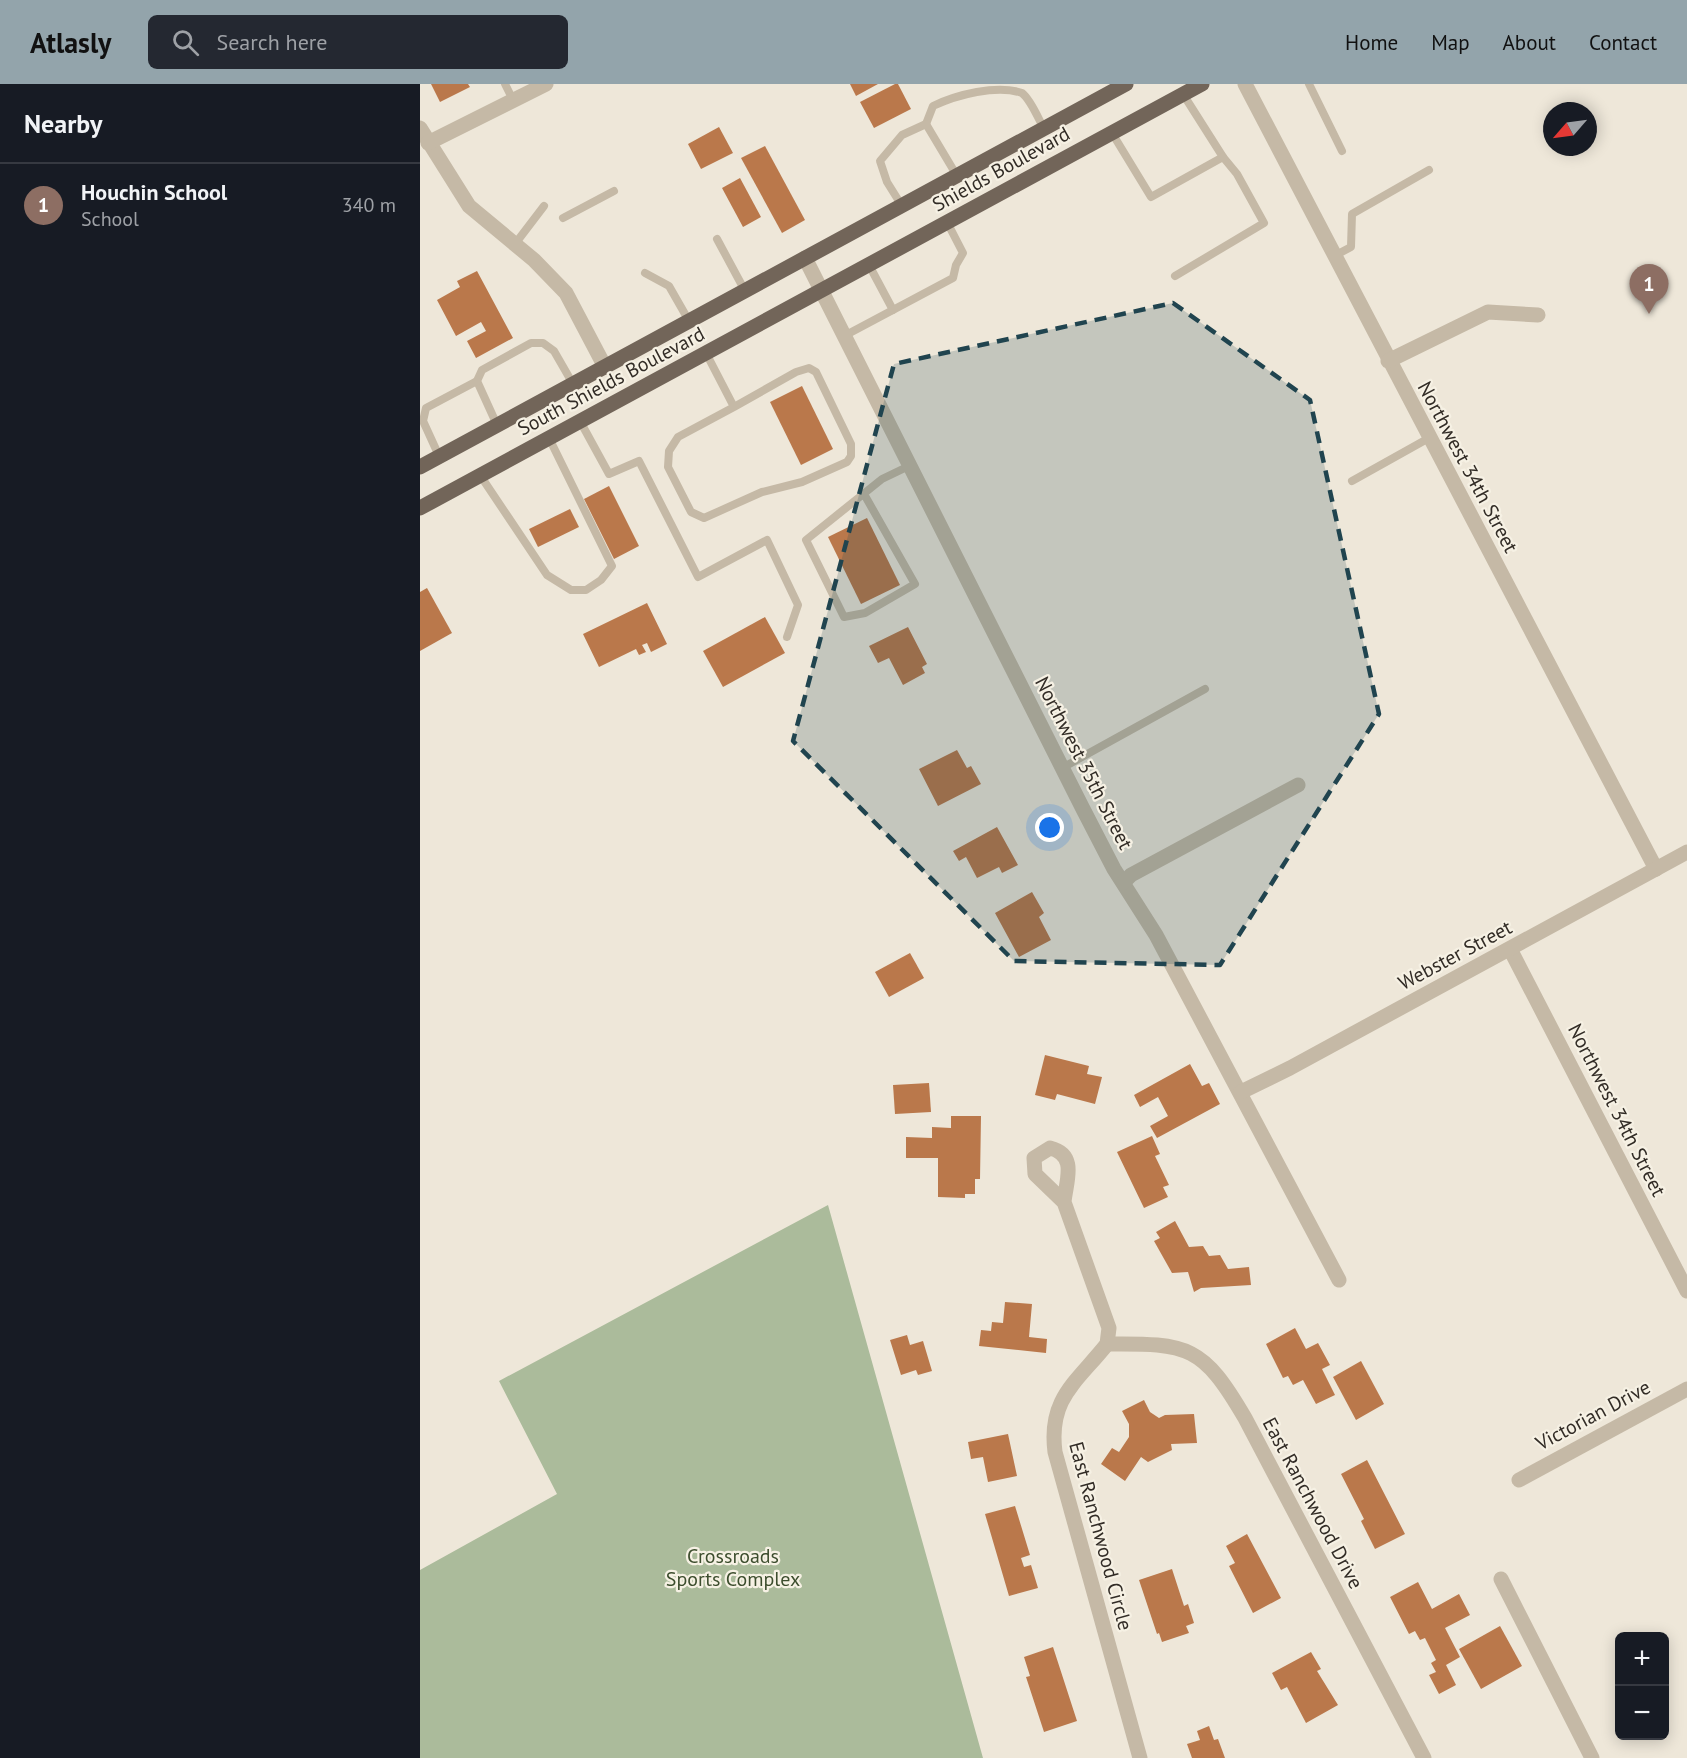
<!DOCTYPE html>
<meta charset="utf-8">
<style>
:root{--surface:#171b24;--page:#242831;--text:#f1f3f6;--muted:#9ea1a6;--line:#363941;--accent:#93a4ab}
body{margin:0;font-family:"PT Sans",sans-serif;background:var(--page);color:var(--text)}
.controls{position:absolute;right:18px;bottom:18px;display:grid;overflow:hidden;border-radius:9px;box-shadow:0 3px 15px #0003}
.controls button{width:54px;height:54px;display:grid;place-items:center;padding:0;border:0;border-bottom:2px solid var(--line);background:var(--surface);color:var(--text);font:30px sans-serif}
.compass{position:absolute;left:1123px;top:18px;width:54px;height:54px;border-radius:50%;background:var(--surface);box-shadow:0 3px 15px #0003;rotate:242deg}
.you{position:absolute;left:630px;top:744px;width:21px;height:21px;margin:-15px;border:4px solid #fff;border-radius:50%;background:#1a73e8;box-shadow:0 0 0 9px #1a73e833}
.badge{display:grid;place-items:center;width:39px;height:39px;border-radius:50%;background:var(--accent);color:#fff;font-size:20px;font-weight:700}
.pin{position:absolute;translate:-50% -50px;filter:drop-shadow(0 2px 3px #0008)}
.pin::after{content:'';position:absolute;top:32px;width:21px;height:18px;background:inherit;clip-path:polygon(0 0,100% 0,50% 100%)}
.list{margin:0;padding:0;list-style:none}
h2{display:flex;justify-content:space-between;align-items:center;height:78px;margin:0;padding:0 24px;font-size:26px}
h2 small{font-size:20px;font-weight:400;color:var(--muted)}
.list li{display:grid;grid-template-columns:39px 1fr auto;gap:18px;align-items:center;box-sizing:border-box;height:84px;padding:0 24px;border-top:2px solid var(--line)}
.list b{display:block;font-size:22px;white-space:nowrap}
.list p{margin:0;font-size:20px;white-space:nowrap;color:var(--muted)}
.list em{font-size:20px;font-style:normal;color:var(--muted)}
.icon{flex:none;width:33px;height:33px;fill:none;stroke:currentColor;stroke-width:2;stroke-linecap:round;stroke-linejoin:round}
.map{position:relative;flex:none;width:1267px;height:1674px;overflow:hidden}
header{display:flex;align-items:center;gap:36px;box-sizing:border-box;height:84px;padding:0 30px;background:var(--accent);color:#111}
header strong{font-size:28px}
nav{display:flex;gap:33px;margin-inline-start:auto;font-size:21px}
.search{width:420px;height:54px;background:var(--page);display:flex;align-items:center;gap:15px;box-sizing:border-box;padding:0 21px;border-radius:9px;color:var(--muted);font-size:22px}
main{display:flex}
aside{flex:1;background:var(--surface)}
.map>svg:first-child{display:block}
</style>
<header>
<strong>Atlasly</strong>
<div class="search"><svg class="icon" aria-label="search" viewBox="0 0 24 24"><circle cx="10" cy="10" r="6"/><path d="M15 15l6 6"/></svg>Search here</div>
<nav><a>Home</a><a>Map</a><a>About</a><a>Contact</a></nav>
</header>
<main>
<aside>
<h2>Nearby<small></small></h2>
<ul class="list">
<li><span class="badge" style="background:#8d6e63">1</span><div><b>Houchin School</b><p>School</p></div><em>340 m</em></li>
</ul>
</aside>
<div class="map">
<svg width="1267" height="1674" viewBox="0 0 1267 1674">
<rect width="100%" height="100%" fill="#eee7d9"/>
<path fill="#abbb9b" d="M408,1121L563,1674H0V1486L137,1410L79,1297Z"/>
<g fill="#ba784b">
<path d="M11,0H48L50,3L20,18Z"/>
<path d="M430,0H458L436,12Z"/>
<path d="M475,0H478L491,25L454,44L440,18Z"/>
<path d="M299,43L313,69L281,85L268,60Z"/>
<path d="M345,62L385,136L362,149L321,74Z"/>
<path d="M320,94L341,133L323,143L302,104Z"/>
<path d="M57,187L93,254L56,274L47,257L66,247L61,238L36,252L17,216L40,203L37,197Z"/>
<path d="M382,302L413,365L381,381L350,318Z"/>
<path d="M189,402L219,462L194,475L164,415Z"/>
<path d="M150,425L159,443L118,463L109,445Z"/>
<path d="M447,434L480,501L441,520L408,453Z"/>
<path d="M7,504L32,549L0,567V508Z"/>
<path d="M227,519L247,560L231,568L227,559L222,561L226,568L219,571L216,565L179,583L163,550Z"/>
<path d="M345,533L365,569L303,603L283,567Z"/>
<path d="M488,543L507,580L502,583L505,589L483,601L469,574L458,579L449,562Z"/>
<path d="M537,666L547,684L551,682L561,700L518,722L499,685Z"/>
<path d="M577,743L598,781L582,789L579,783L557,794L546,773L539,777L533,767Z"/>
<path d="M612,808L624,829L619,833L631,856L599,873L575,829Z"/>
<path d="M490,869L504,894L469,913L455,888Z"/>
<path d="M625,971L669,982L667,990L682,993L675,1020L637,1010L635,1016L615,1011Z"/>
<path d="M770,980L782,1002L789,999L800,1020L737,1054L730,1042L748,1032L738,1013L720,1023L714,1011Z"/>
<path d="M509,999L511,1028L475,1030L473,1001Z"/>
<path d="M531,1032H561L560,1095H555V1110H545V1114L518,1113V1074H486V1053L512,1054V1043L531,1044Z"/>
<path d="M732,1052L740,1070L735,1072L749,1101L743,1103L748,1113L724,1124L697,1068Z"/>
<path d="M755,1137L769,1163L783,1162L789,1172L800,1171L808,1185L829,1183L831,1201L781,1204L774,1208L768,1188L752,1189L734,1157L740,1154L736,1148Z"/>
<path d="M585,1218L612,1220L609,1253L627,1255L626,1269L559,1262L561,1246L571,1247L572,1238L583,1239Z"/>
<path d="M875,1244L886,1265L898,1259L910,1281L902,1285L915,1311L896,1320L883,1296L873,1301L868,1292L863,1294L846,1260Z"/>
<path d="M487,1251L490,1261L503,1257L512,1287L498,1291L496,1286L481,1291L470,1256Z"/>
<path d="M941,1277L964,1320L936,1336L913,1293Z"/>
<path d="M724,1316L730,1328L739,1334L745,1331L774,1330L777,1359L751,1360L752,1366L728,1378L721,1373L705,1397L681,1380L692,1364L699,1368L709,1353V1340L702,1327Z"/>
<path d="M588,1350L597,1392L568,1398L563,1373L551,1375L548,1358Z"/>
<path d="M947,1376L985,1450L955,1465L941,1437L944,1435L921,1390Z"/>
<path d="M595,1422L610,1471L601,1474L604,1483L611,1481L618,1504L589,1512L565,1430Z"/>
<path d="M827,1450L861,1514L833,1529L809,1482L815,1479L806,1462Z"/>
<path d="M752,1485L764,1522L768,1520L774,1539L766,1542L769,1549L742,1558L739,1549L737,1550L719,1496Z"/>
<path d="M998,1498L1012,1525L1039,1510L1050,1531L1025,1544L1040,1573L1026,1581L1036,1601L1019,1610L1009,1591L1016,1588L1011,1579L1016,1576L1005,1554L1000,1556L995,1547L989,1550L970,1513Z"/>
<path d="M1080,1542L1102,1582L1061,1605L1039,1565Z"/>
<path d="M633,1563L657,1637L624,1648L606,1593L610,1592L604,1573Z"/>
<path d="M891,1568L901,1585L897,1587L918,1621L886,1639L867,1603L861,1606L852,1589Z"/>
<path d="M789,1642L794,1656L798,1655L805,1674H772L767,1660L780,1656L777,1647Z"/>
</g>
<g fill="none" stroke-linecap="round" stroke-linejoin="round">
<g stroke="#c5b9a6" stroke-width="8">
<path d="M85,0L93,16"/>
<path d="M889,0L922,67"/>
<path d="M506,40L513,22C536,11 577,0 602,9C611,16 618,34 624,45"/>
<path d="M692,49L731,113L803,73L763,10"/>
<path d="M482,122L467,98L460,77L482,51L506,40L537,92"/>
<path d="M143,134L194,107"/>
<path d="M297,155L325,207"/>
<path d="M95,160L124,122"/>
<path d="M914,172L931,163L932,130L1009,86"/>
<path d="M449,181L473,226"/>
<path d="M225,189L249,202L269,237"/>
<path d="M755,192L844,139L817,90L803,73"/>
<path d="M424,252L533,194L536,181L543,169L527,138"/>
<path d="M286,269L314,323L258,353L249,367L248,383L271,428L284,434L342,408L382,398L427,378L431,372V360L396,288L389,284L376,288L314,323"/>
<path d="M160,337L189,390L219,377L278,493L347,456L378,521L367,553"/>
<path d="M77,341L57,297L62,286L111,259H123L134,267L153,300"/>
<path d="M19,372L3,337L6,324L57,297"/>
<path d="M60,391L127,491L151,506H166L181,496L192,482L129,354"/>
<path d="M932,397L1009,354"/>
<path d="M444,410L495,500L445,529L424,533L386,456L462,395L489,382"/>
<path d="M642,684L785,605"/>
</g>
<g stroke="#c5b9a6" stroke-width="15">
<path d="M825,0L1236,785"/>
<path d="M0,44L49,122L114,176L146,209L185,283"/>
<path d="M8,59L126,0"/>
<path d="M385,174L663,725L694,785L736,851L919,1196"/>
<path d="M968,277L1068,228L1118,231"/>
<path d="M704,798L711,791L878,701"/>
<path d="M1090,865L1267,1207"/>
<path d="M821,1008L870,984L1267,768"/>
<path d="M644,1118C646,1097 658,1071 630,1064L614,1074L615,1090L644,1118L689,1244L687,1260C657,1298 628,1314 635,1368L720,1674"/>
<path d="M687,1260C769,1259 783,1262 825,1334L1004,1674"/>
<path d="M1099,1396L1267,1305"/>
<path d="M1081,1495L1172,1674"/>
</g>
<g stroke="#726559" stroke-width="15">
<path d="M0,383L706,0"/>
<path d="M0,424L782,0"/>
</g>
</g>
<path fill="#20444f" fill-opacity="0.2" stroke="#20444f" stroke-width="4.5" stroke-dasharray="12 8" stroke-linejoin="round" d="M753,219L890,316L959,630L800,881L594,877L373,657L474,280Z"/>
<g text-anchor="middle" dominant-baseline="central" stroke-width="4.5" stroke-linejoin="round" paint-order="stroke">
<g font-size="20" fill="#322c26" stroke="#f6f1e4">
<text transform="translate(581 85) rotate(-29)">Shields Boulevard</text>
<text transform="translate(191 297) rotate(-28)">South Shields Boulevard</text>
<text transform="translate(1048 383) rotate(62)">Northwest 34th Street</text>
<text transform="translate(664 679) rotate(63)">Northwest 35th Street</text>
<text transform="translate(1035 871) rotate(-28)">Webster Street</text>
<text transform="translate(1197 1026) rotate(63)">Northwest 34th Street</text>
<text transform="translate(1173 1331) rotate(-28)">Victorian Drive</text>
<text transform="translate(893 1419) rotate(62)">East Ranchwood Drive</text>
<text transform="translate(681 1452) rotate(75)">East Ranchwood Circle</text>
</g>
<g font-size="20" fill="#3c4d2d" stroke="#f6f1e4">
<text x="313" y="1472">Crossroads<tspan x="313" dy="23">Sports Complex</tspan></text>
</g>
</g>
</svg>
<div class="controls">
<button>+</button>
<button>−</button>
</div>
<svg class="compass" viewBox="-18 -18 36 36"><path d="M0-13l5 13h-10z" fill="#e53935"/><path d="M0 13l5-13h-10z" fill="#9ea1a6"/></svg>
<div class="you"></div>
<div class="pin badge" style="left:1229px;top:230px;background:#8d6e63">1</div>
</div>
</main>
